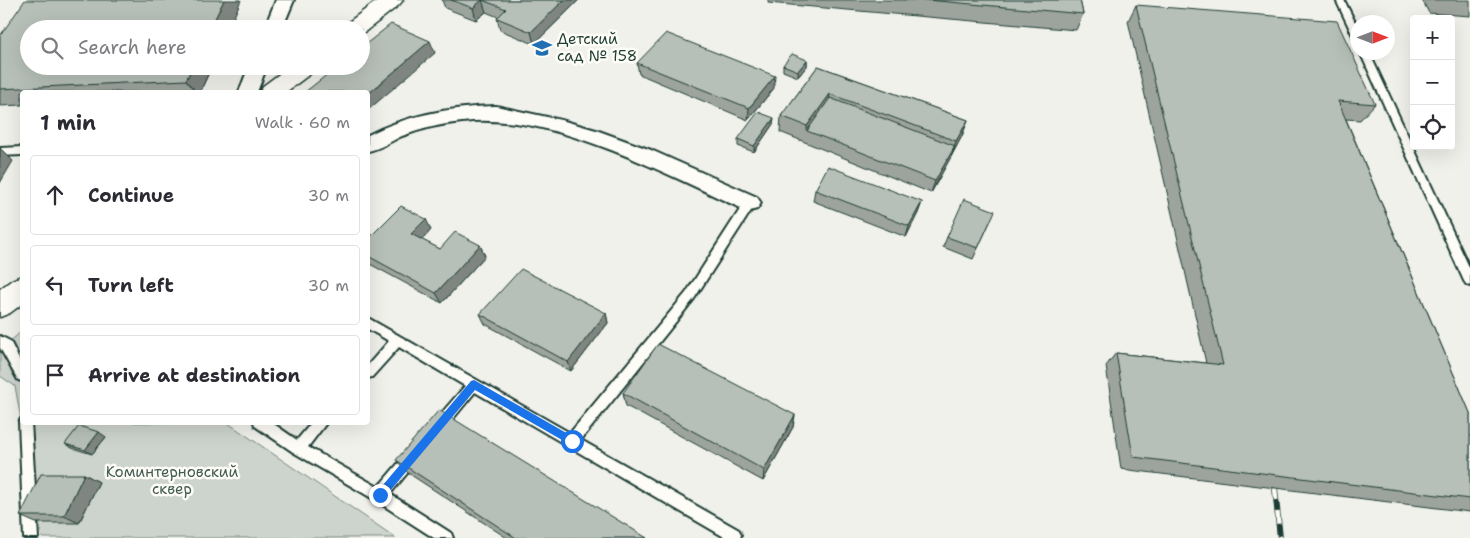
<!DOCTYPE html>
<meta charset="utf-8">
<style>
:root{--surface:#fff;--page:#f2f2f3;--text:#2b2b33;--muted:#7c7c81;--line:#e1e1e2}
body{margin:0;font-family:"Shantell Sans",sans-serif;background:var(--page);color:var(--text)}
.controls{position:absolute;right:15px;top:15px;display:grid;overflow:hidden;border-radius:5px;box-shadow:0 5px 20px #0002}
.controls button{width:45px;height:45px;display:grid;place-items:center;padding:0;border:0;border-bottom:1px solid var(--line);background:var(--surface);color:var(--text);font:25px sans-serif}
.compass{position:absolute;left:1350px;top:15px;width:45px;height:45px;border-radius:50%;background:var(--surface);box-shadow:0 5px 20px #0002;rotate:90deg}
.stop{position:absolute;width:15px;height:15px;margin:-11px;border:4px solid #1a73e8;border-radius:50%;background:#fff}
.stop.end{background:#1a73e8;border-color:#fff;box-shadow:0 1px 5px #0008}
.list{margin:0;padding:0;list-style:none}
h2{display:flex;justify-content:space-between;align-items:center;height:65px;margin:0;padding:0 20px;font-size:21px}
h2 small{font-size:16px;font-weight:400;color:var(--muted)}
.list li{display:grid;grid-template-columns:32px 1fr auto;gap:15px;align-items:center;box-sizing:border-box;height:80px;margin:0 10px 10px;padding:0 10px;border:1px solid var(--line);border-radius:5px}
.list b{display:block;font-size:19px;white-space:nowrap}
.list em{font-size:16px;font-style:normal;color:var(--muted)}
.icon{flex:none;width:28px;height:28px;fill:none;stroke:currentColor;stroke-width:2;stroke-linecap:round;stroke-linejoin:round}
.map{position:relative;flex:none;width:1470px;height:538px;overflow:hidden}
.search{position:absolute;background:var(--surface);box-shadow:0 5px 20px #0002;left:20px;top:20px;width:350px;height:55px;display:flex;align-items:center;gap:12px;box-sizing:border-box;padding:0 18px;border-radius:28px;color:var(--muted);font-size:19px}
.panel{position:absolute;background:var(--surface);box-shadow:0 5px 20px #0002;left:20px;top:90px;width:350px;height:335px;border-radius:5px}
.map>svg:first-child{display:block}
</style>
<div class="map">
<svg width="1470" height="538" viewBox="0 0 1470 538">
<rect width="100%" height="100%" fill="#f0f1eb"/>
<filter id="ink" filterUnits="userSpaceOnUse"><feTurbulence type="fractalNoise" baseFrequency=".02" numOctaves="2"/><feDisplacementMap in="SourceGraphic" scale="10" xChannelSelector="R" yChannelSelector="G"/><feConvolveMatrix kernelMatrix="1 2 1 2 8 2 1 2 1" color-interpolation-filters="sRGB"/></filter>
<g filter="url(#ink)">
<path fill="#cdd3cd" stroke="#768880" d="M22,331V422L228,423L396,538H42L15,386L0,376V350Z"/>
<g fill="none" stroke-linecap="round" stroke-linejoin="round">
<defs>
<g id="lane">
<path d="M1336,0H1344L1358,28V41L1354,38Z"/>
<path d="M1360,52H1369L1470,269V286L1466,284L1464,281Z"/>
<path d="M22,147V155L0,156V148Z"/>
<path d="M750,199L755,203L754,206L694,299L581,440L739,530L741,535L740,538H726L475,392L443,431L438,433L433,431L432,427L433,423L465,386L399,347L372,377L368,378V365L389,341L368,329V318L570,433L686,293L746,200Z"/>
<path d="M0,336L10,341L22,365V381L18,380L0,348Z"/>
<path d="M22,417V422H31L38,538H24L19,422Z"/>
<path d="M254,422H271L297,440L312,422H327L308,447L378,487L408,452L413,450L418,452L420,456L418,460L390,494L451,533L453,538H434L375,500L293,452L255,426Z"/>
</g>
<g id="street">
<path d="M276,0H294L282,29H264Z"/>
<path d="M249,66H267L257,92H239Z"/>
<path d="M496,106L561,120L596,130L651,150L757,197L761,203L757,209L750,211L743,209C663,173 550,111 462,122C441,124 421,129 402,136C391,141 380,149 368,151V135C407,115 452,107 496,106Z"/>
</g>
<g id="secondary">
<path d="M378,0H403L399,5L362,34L361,29H343L346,24Z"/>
<path d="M290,66H317L314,71L286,92H260L263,86Z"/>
<path d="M22,276V304L10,313L0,317V289L12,280Z"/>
</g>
</defs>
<use href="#lane" stroke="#1f3d34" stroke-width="4"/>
<use href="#street" stroke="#1f3d34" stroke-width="4"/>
<use href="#secondary" stroke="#1f3d34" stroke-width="3"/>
<use href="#lane" fill="#fdfcf7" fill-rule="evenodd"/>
<use href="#street" fill="#fdfcf7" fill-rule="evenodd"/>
<use href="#secondary" fill="#fdfcf7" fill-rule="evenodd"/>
<defs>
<path id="rail" d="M1275,488L1280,538"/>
</defs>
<use href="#rail" stroke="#1f3d34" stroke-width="6"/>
<use href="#rail" stroke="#fdfcf7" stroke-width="4.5" stroke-dasharray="12" stroke-linecap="butt"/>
</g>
<g fill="#9da49e" stroke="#1f3d34">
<path d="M442,0H578V1L534,44L500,30L497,18L498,17L486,12L476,20L445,8Z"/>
<path d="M768,0H1080L1083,14L1076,30L768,3Z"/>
<path d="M1422,0H1470V16L1429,13Z"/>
<path d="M1136,5L1375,104L1360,120L1346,119L1470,413V512L1121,469L1106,366L1116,353L1206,363L1128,21Z"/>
<path d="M0,36L29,66H212L200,92H22V105L0,106Z"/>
<path d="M807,60V66L798,77L783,71V65Z"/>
<path d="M637,63L774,88L748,120L639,74Z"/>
<path d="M818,66L968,120L962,136L931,193L780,132L781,116Z"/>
<path d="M774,118L773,124L754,152L738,146V139Z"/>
<path d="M815,190L922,202L918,213L906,237L813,201Z"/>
<path d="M990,222L973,259L943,247L947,237Z"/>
<path d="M431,230L422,240L440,249L480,245L485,256L442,303L368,263V239Z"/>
<path d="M606,313L608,323L571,371L485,324L480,314Z"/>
<path d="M623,393L795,415L793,427L763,481L626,406Z"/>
<path d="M106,437L92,454L72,448L65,444Z"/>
<path d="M396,460L647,538H507L408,473Z"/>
<path d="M84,474L99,482L79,523H36L20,516Z"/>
</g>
<g fill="#7f8681" stroke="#1f3d34">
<path d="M224,0H241L229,29H210Z"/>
<path d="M482,0L486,12L476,20L473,8Z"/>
<path d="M564,0H578V1L534,44L531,32Z"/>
<path d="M430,41L435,53L368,110V94Z"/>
<path d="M807,60V66L798,77V71Z"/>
<path d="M193,66H212L200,92H196L186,80Z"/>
<path d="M775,76L774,88L748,120L749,108Z"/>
<path d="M830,94L828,110L807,131V126Z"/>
<path d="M774,118L773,124L754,152V146Z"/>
<path d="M968,120L962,136L951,157L956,141Z"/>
<path d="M955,146L951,157L931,193L935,181Z"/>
<path d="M0,148L13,161L0,183Z"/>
<path d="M922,202L918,213L906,237L909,226Z"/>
<path d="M426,219L431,230L417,245L411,234Z"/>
<path d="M480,245L485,256L442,303L436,293Z"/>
<path d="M606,313L608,323L571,371L568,362Z"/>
<path d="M795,415L793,427L763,481L764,470Z"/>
<path d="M99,432L106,437L92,454L85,450Z"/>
<path d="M84,474L99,482L79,523L64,516Z"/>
</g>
<g fill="#b6bfb8" stroke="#1f3d34">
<path d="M25,0H224L210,29H29V66H193L186,80L0,89V36Z"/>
<path d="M451,0H564L531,32L497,18L506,9L482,0L473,8Z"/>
<path d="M927,0H1080L1083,14Z"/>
<path d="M1136,5L1337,21L1375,104L1338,101L1470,413V499L1133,457L1116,353L1223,365Z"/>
<path d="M391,24L430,41L368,94V92H305L338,66H361V48Z"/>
<path d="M666,33L775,76L749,108L637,63Z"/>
<path d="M792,54L807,60L798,71L783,65Z"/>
<path d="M818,66L968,120L956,141L830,94L807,126L781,116Z"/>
<path d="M830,98L955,146L935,181L807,131Z"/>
<path d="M758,112L774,118L754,146L738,139Z"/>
<path d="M828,166L922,202L909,226L815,190Z"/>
<path d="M964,199L995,211L978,248L947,237Z"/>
<path d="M401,206L426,219L411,234L440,249L455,232L480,245L436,293L368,256V239Z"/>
<path d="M521,269L606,313L568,362L480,314Z"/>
<path d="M658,344L795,415L764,470L623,393Z"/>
<path d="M22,352V361L17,356Z"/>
<path d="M439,410L647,538H516L396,460Z"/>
<path d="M79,426L99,432L85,450L65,444Z"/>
<path d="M41,474H84L64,516H20Z"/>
</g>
</g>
<path fill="#1a73e8" d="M474,380L575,438V444H569L475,390L384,498H377V492L471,381Z"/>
<defs>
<symbol id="school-bare" viewBox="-9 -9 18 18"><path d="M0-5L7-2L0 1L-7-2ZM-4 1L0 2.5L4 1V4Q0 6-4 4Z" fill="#1f6fb2" stroke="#fdfcf7" stroke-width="2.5" paint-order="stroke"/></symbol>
</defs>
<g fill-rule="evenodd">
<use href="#school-bare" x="528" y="34" width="28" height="28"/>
</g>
<g text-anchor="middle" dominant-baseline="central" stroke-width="5" stroke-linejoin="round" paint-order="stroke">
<g font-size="15" fill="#1f3d34" stroke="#fdfcf7" text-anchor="start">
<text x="557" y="39">Детский<tspan x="557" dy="17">сад № 158</tspan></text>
</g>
<g font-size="15" fill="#425b53" stroke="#fdfcf7">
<text x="172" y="472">Коминтерновский<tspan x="172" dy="17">сквер</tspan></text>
</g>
</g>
</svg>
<div class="controls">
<button>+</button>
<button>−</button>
<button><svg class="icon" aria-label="locate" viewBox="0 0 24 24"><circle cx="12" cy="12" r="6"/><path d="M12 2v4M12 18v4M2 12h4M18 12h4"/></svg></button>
</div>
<svg class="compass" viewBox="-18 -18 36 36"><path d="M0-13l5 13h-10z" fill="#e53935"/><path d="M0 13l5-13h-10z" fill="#7c7c81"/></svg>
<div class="stop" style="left:572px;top:441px"></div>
<div class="stop end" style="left:380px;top:495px"></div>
<div class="search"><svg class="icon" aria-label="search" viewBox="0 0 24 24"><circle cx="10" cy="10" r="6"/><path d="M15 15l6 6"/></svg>Search here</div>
<section class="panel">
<h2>1 min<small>Walk · 60 m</small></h2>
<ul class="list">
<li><svg class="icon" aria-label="ahead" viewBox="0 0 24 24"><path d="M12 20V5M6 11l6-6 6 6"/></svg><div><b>Continue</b></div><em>30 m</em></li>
<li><svg class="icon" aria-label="left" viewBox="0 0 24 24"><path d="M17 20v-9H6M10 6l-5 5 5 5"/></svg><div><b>Turn left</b></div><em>30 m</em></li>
<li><svg class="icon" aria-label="arrive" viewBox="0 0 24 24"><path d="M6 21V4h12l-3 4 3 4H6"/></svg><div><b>Arrive at destination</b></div></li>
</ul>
</section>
</div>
